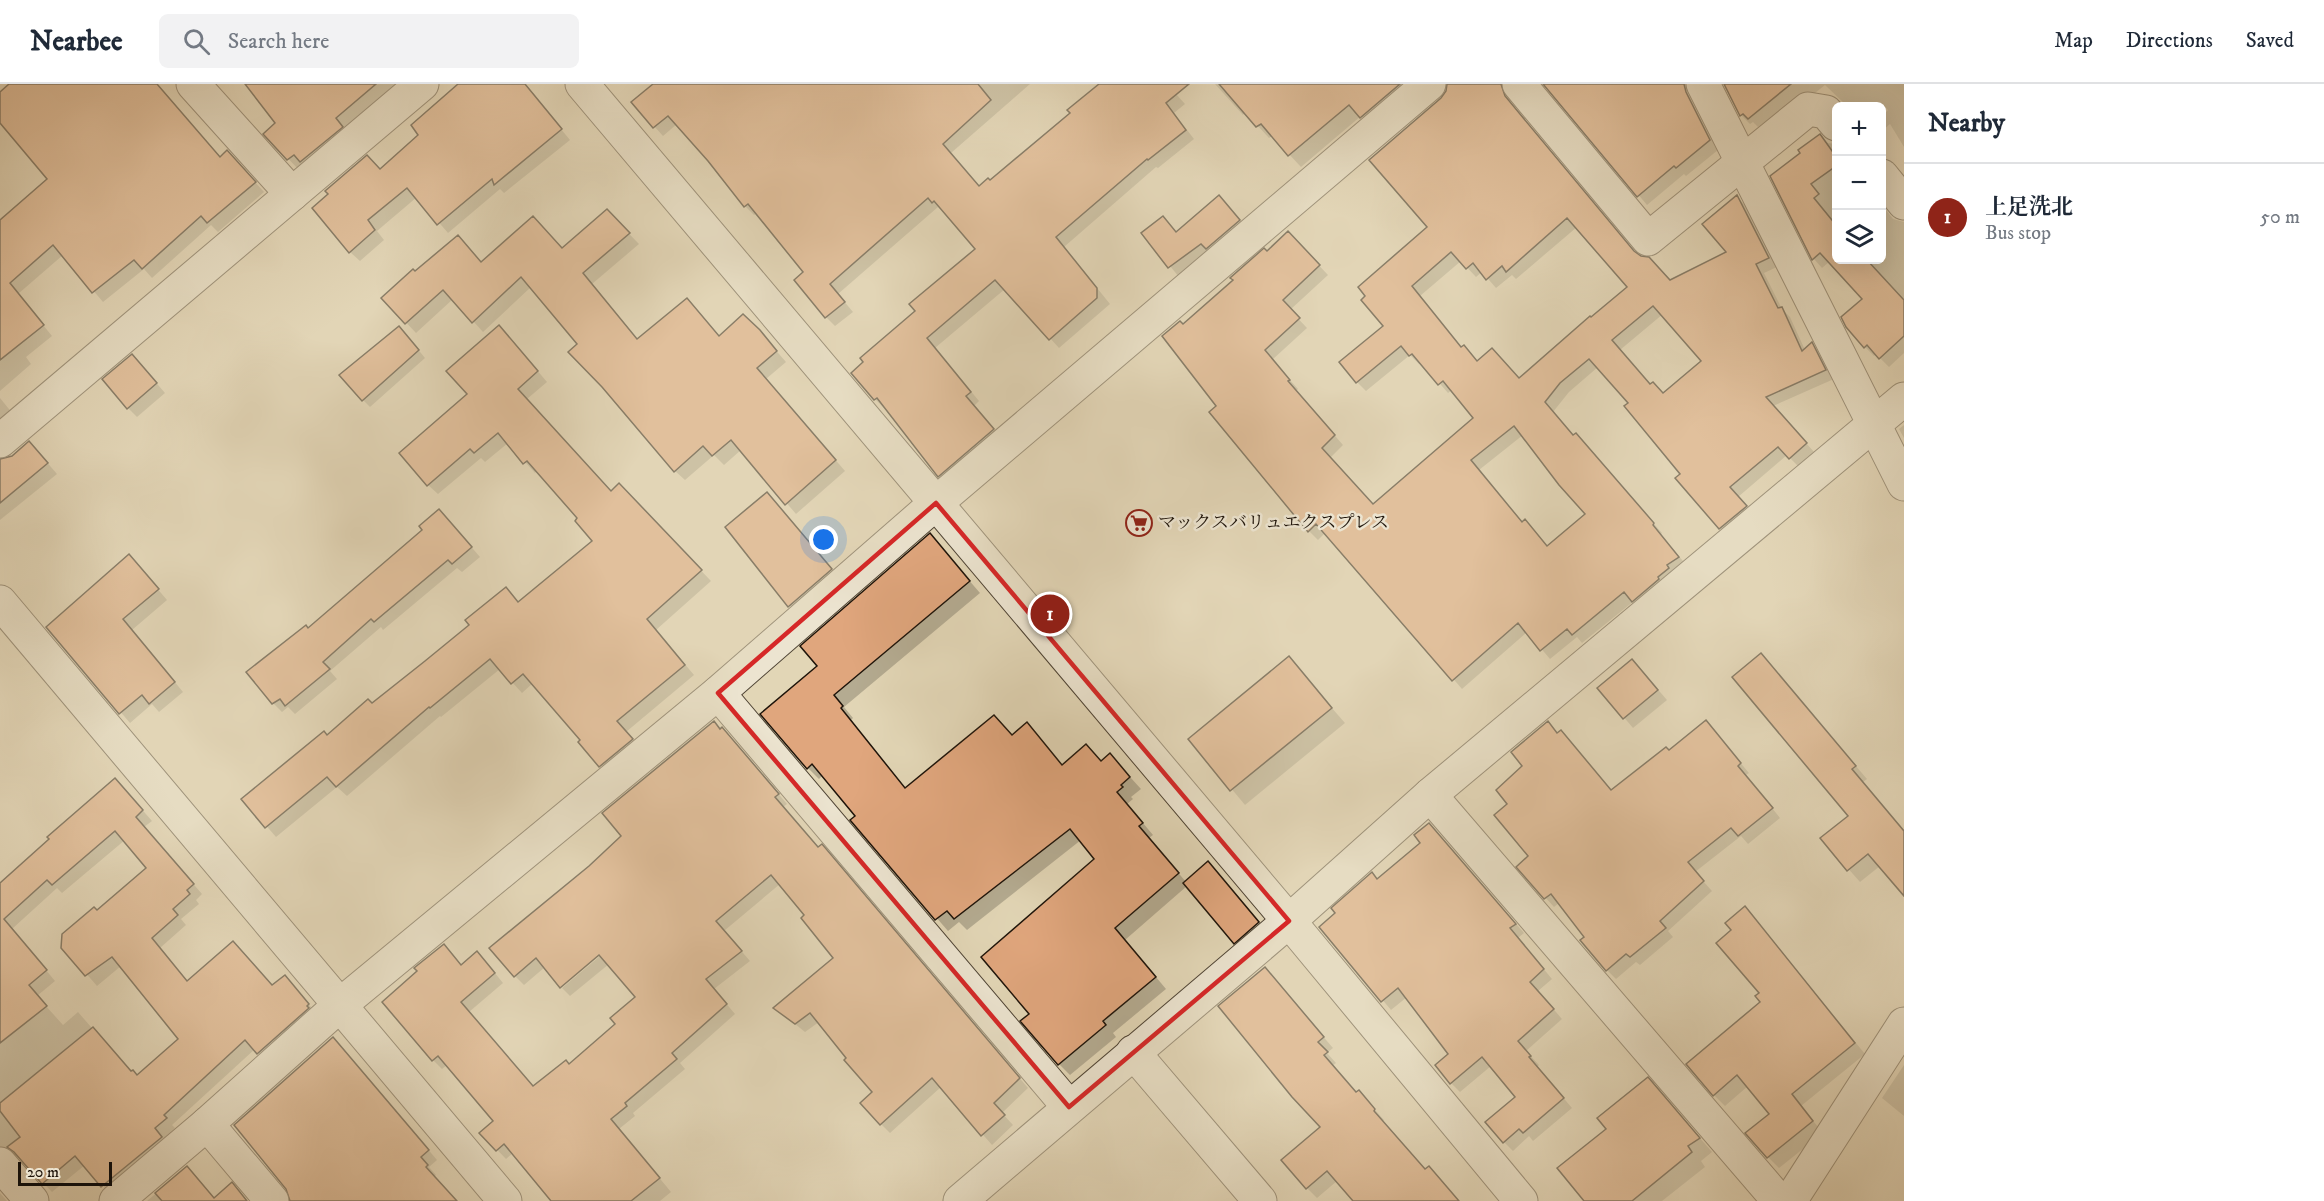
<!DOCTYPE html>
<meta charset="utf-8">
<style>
:root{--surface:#fff;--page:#f2f2f3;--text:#1f2937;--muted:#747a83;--line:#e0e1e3;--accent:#8f2418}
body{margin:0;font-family:"IM FELL DW Pica","Noto Serif JP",serif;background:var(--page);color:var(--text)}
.controls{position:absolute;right:18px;top:18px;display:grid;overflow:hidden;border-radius:9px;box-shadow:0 6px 24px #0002}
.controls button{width:54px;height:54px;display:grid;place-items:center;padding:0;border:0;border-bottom:2px solid var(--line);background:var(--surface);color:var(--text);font:30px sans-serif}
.scale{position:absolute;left:18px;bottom:15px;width:94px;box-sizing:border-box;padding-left:6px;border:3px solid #1e140a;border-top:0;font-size:16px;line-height:21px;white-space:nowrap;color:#1e140a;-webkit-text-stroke:4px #ece4d0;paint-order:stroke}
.you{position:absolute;left:824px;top:456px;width:21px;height:21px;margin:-15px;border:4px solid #fff;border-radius:50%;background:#1a73e8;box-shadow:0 0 0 9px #1a73e833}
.badge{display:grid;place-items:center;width:39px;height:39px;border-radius:50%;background:var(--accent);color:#fff;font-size:20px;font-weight:700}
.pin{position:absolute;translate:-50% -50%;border:3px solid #fff;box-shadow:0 2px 6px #0006}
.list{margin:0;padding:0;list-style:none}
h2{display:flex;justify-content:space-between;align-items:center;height:78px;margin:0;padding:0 24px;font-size:26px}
h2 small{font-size:20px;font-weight:400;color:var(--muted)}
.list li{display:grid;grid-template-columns:39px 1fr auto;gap:18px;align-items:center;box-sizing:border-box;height:108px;padding:0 24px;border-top:2px solid var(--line)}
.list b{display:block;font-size:22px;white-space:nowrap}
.list p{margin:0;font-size:20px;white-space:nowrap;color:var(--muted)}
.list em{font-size:20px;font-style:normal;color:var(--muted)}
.icon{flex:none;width:33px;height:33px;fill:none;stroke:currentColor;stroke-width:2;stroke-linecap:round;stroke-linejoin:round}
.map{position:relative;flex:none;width:1904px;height:1117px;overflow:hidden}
header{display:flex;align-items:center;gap:36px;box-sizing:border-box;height:84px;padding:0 30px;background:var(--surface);border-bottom:2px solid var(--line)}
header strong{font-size:28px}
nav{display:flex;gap:33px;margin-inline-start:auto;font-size:21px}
.search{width:420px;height:54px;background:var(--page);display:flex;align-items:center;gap:15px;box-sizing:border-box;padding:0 21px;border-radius:9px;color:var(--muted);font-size:22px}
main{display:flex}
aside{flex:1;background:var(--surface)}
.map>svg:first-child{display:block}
</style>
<header>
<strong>Nearbee</strong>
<div class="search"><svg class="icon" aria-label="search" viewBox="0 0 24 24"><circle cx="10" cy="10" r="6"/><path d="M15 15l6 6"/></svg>Search here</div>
<nav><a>Map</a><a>Directions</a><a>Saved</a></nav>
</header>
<main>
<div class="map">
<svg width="1904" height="1117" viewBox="0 0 1904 1117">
<rect width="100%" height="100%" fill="#e2d6b6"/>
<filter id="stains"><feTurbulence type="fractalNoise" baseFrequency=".00333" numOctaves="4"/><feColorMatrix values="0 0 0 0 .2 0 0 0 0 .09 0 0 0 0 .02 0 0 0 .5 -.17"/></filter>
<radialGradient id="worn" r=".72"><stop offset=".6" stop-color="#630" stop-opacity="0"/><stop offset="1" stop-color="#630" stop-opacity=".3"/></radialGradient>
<g fill="#0003" fill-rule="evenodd">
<path d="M12,0H156L220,74L237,78L264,108L218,148L211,141L152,194L144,185L103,218L63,171L18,210L52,252L26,273L31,280L0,307V138L49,95L0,36V10Z"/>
<path d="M245,0H398L298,85L265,50L277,40Z"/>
<path d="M461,0H524L570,56L504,109L500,105L448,149L417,113L377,147L384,156L360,177L350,168L380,87L420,51Z"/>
<path d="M655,0H1030L951,69L980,103L990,98L1072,29L1101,0H1167L1185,20L1174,29L1194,55L1158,84L1156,83L1064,163L1110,220L1059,264L1005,205L935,264L979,317L974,322L1002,355L948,401L886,323L884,324L875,315L917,227L977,165L943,126L938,123L838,210L853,228L835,242L826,233L805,189L758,129L754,131L745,122L677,40L663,52L633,19Z"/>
<path d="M1215,0H1426L1373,45L1361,32L1301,83L1272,52L1269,54L1245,28L1243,31Z"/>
<path d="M1460,0H1512L1510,4L1509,14L1513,23L1637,171L1670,197L1728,168L1737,113L1746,122L1777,183L1764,189L1782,225L1790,233L1805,266L1812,260L1821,269L1834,295L1773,322L1815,369L1799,383L1787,371L1738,413L1754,432L1729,453L1720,444L1630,319L1598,283L1569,308L1553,328L1574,352L1584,360L1662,449L1661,450L1687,482L1642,525L1634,517L1582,559L1577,553L1550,575L1527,548L1462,605L1326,448L1318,456L1309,447L1211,328L1218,322L1183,242L1267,169L1297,158L1328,191L1290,226L1307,244L1272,276L1298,305L1296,307L1343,361L1330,374L1373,421L1475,335L1452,306L1448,309L1421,278L1419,280L1410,271L1366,307L1357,298L1385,243L1429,143ZM1577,143L1629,203L1519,296L1477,278L1462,264L1420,212L1461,177L1476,193L1482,188L1496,204L1512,191L1516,195ZM1663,230L1703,277L1664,311L1651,302L1620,266ZM1523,351L1587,430L1548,463L1523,439L1479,386Z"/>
<path d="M1545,0H1696L1718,66L1686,92L1684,90L1647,121Z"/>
<path d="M1726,0H1904V63L1890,40L1882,47V32L1888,26L1886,24L1882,28V22H1847L1825,1L1810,13L1805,8L1758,43L1753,38L1750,40L1741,31Z"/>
<path d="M1820,52L1828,59L1836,60V176H1882V121L1893,135L1904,138V269L1889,283L1876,270L1874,272L1865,263L1864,215L1830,177L1822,184L1814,175L1772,92L1802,70Z"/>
<path d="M1219,113L1249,146L1179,193L1143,149H1177Z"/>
<path d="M607,127L639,160L592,200L638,256L697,226L720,253L759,247L786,278L766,295L845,387L796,430L741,366L724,381L714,371L685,396L675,387L579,260L531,203L483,248L453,215L416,249L383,214L482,179L563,166Z"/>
<path d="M407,252L425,274L370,323L363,316Z"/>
<path d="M509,253L547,298L527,315L611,408L629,411L711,497L656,546L694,591L626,648L641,666L610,692L533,599L522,609L500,585L441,633L440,632L347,712L337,703L276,753L243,715L372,621L471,541L506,505L519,519L594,457L580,434L537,386L535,389L508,359L485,378L481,374L438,410L428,401L470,310Z"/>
<path d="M141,281L165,309L137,333L128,324Z"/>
<path d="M0,314L13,330L0,350Z"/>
<path d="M1904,341V354L1899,345Z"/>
<path d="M39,369L57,390L0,436V377Z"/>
<path d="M776,419L840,495L798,532L727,443Z"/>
<path d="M448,436L480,473L462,488L457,484L383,546L381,543L330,587L337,595L295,630L288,623L282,628L273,619L308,546Z"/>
<path d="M930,451L980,509L844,623L853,634L851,636L906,705L1013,652L1027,640L1063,682L1101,678L1110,671L1141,705L1131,713L1133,715L1127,720L1153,751L1149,754L1186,798L1216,787L1267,847L1243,867L1187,802L1125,856L1166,905L1113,949L1116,953L1070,991L1059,980L1031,930L1096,775L1081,756L967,846L959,838L948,847L852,736L857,732L823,691L819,695L808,684L819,582Z"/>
<path d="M138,482L167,516L132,546L183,608L159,628L152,620L130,639L48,543Z"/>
<path d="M1761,571L1867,695L1863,698L1904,747V810L1880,782L1860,798L1822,755L1850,732Z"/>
<path d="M1288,574L1345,639L1245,721L1190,655Z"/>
<path d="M1641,586L1667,616L1633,644L1599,604Z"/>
<path d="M1706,638L1749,689L1746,691L1780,734L1748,760L1741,752L1695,788L1712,807L1668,847L1673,853L1640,881L1636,878L1616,895L1607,886L1586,853L1559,819L1554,823L1518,783L1531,772L1509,721L1524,682L1548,639L1558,650L1561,648L1570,657L1612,707L1669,668Z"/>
<path d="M721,646L731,654L787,720L783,723L819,764L831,771L1028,1004L1002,1029L1013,1041L992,1061L941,1003L890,1049L881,1040L874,1008L819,938L805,948L775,924L835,874L807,831L780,800L724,847L750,877L714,905L735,930L680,979L685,985L633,1029L635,1032L619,1045L671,1108L660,1117H553L513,1069L506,1075L481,1049L495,1037L447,981L442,985L433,976L384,918L420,887L444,862L462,882L486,878L503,899L469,928L534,1004L569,981L617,940L637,913L609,880L570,912L562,904L606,867L545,883L524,901L515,892L590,783L624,752Z"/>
<path d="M125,706L152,737L144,743L202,810L196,816L199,820L181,835L186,841L160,864L188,898L273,903L285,893L318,931L267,979L255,965L172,1041L175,1044L163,1055L171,1064L113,1113L85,1081L52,1108L18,1072L7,1071L0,1074V801ZM125,756L148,784L97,828L63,863L97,902L121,882L180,955L137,993L131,989L78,928L63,941L37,912L55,897L12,845L57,804L62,809Z"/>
<path d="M1438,750L1524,849L1518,854L1552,895L1538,907L1562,935L1526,967L1539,981L1537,983L1572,1024L1533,1057L1529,1052L1513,1067L1504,1058L1517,1014L1491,982L1460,1008L1451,999L1450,970L1407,913L1391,926L1321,843Z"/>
<path d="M1745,824L1865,970L1801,1022L1823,1049L1779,1084L1768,1073L1772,1031L1748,1002L1725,1022L1714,1011L1762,919L1761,909L1733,846Z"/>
<path d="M1265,885L1333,964L1327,969L1336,979L1332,982L1357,1010L1368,1018L1384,1036L1383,1038L1426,1087L1459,1117H1355L1337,1097L1317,1114L1307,1104L1322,1044Z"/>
<path d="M342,964L437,1076L429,1083L436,1091L434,1093L456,1117H292Z"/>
<path d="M1904,981V1032L1882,1014Z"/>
<path d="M1661,1009L1712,1068L1701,1077L1705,1083L1662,1117H1587Z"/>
<path d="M186,1084L214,1115L241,1110L247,1117H147Z"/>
<path d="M0,1109L7,1117H0Z"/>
</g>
<g fill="#e0a67d" stroke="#1e140a" stroke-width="1.5" fill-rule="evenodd">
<path d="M9,0H157L220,73L227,66L256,98L207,139L201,132L142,185L134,176L92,209L53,161L10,199L44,241L0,276V136L47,95L0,39V8Z"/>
<path d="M245,0H376L336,34L343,43L300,78L294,71L287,76L263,50L275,39Z"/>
<path d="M458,0H525L562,45L494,101L492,95L437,141L407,104L368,136L375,146L349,169L312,124L328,110L325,107L367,71L380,85L418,51L411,41Z"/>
<path d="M653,0H978L991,16L943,60L979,102L988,94L990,96L1070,29L1067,26L1099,0H1189L1166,19L1186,46L1148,76L1147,75L1056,153L1097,204V214L1049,256L995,196L927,254L971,308L966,312L994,345L938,393L877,314L874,316L851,289L863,278L860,274L915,227L909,220L975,165L934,117L932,119L928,114L830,200L845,218L825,234L794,196L803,188L748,120L744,123L708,77L668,32L653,44L631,18Z"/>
<path d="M1219,0H1400L1360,34L1349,21L1288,72L1261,40L1256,43Z"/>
<path d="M1447,0H1501L1505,12L1634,167L1641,172L1649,173L1670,196L1726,168L1702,140L1737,111L1769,174L1756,180L1778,224L1782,223L1802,267L1812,258L1826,286L1766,313L1807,359L1789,375L1778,363L1730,403L1747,422L1719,445L1675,394L1680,390L1624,322L1628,319L1589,275L1560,299L1545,318L1573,351L1576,349L1654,439L1653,441L1679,473L1667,481L1669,484L1658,493L1659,495L1632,518L1624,508L1572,551L1567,545L1540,567L1518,539L1452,597L1316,440L1308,448L1209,328L1216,322L1162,252L1180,237L1183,240L1233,196L1230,194L1264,164L1267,167L1288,147L1320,181L1283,216L1300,234L1265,266L1290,296L1288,297L1335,351L1322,364L1373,420L1473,334L1443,297L1438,301L1412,270L1409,272L1401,262L1356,299L1339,278L1383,242L1361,216L1365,212L1358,203L1427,143L1369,76L1441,14L1446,7ZM1567,134L1627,203L1591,233L1590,232L1519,294L1492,264L1477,277L1464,261L1461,263L1412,202L1451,168L1466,185L1473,179L1486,196L1502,182L1506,188ZM1653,222L1701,277L1663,309L1653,298L1650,300L1612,256ZM1514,342L1559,401L1585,430L1547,462L1525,435L1522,438L1471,376Z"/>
<path d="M1543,0H1684L1686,8L1710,56L1676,84L1674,82L1637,113Z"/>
<path d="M1724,0H1791L1748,35L1743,30L1740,32Z"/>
<path d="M1820,50L1835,71L1833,72L1836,76V82L1811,100L1819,110L1814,114L1836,141V176H1867L1904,216V252L1879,275L1867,261L1864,264L1846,243L1841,233L1862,215L1820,169L1812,176L1770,92L1800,69L1798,66Z"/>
<path d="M1219,111L1240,136L1206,165L1201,160L1168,184L1141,149L1163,132L1176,148Z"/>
<path d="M607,125L630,149L583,189L637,255L687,214L719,252L743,230L760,246L777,267L757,284L836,376L785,421L731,356L712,372L703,362L674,388L602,303L568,268L577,260L521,193L472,239L443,206L405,240L381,214L413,185L415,187L458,151L481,178L533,132L562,164Z"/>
<path d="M499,241L538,287L518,305L611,407L619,399L702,486L647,535L685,581L617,637L633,655L599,683L578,658L580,656L523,590L511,600L490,575L430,624L429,623L336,703L327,693L265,744L241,715L324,647L327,651L368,615L372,619L425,577L469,541L465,536L506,503L518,518L592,457L575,437L577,434L527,377L523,380L498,349L474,369L470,365L427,402L399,369L467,310L446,287Z"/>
<path d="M399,242L419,266L362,317L339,291Z"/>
<path d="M132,270L157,299L127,325L102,295Z"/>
<path d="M29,357L48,379L0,419V375L12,372Z"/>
<path d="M767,408L832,485L788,523L725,443Z"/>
<path d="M439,425L472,463L452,480L448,476L374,538L371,535L323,578L330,585L285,622L280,615L272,620L246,588L306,541L308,544L422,446L419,442Z"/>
<path d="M930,449L970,497L834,611L843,622L841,624L905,704L994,631L1012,651L1027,638L1062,681L1086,660L1101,677L1110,669L1130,693L1121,701L1123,703L1117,708L1143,739L1139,742L1179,789L1115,844L1156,893L1103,937L1106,941L1058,981L1020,937L1029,930L981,873L1094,775L1070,745L954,835L947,827L935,836L850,736L855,732L812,680L807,685L760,630L817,582L800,562Z"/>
<path d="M129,470L159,505L123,535L175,598L149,620L142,611L119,630L46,543Z"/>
<path d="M1761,569L1856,682L1852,685L1904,747V812L1868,770L1847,787L1820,754L1848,732L1732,593Z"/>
<path d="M1289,572L1332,624L1230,707L1188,655Z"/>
<path d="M1632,575L1658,606L1623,635L1597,604Z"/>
<path d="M1706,636L1741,679L1738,682L1773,724L1738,752L1731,744L1688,778L1704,797L1660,837L1666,844L1630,873L1626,870L1606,887L1580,856L1584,853L1551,810L1544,815L1516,783L1528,772L1494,731L1507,720L1496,706L1522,682L1511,668L1548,637L1557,649L1561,646L1611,706L1666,663L1669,666Z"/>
<path d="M714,637L720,645L722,643L779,710L775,713L818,763L822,760L1020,994L994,1019L1005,1031L981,1052L932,994L880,1041L860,1019L872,1008L844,976L846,974L810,929L795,940L773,924L833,874L801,834L804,831L771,791L716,837L742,867L706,895L727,920L672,969L677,975L625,1019L627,1022L611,1035L660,1094L631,1117H551L504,1060L496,1067L479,1049L493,1037L438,972L432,977L382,918L417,887L414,884L444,860L461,881L477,867L495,889L461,918L533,1002L566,976L569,980L615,940L610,934L635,913L599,871L560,904L536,874L514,893L489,864L589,782L621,752L602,729Z"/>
<path d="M115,694L143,726L136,733L194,800L187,806L190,810L173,825L178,831L152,854L187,897L233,857L272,901L285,891L309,920L307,922L309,924L257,970L245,956L164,1031L167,1034L155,1044L162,1053L101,1103L75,1072L42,1100L14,1068L7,1063L20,1053L0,1027V1019L93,943L131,987L133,986L137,991L178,955L112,873L85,892L61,864L62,850L94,823L97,826L146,784L115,747L52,801L47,796L4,835L47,886L29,901L47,922L0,959V799L49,755L47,753Z"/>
<path d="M1429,739L1516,840L1510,844L1544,885L1530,898L1554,925L1518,957L1531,972L1529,973L1564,1014L1523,1049L1519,1045L1503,1059L1485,1038L1515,1013L1482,973L1450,1000L1435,981L1448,970L1398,904L1381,918L1319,843L1335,829L1331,824L1372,788L1377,795L1420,759L1414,751Z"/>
<path d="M1208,777L1259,838L1234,860L1183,799Z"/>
<path d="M1745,822L1855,959L1792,1010L1813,1037L1767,1074L1745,1049L1769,1030L1737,991L1713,1012L1686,980L1760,918L1755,912L1759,909L1716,859L1731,846L1725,839Z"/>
<path d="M1265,883L1324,953L1318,958L1328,968L1324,971L1356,1008L1359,1006L1375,1025L1374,1027L1425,1085L1429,1082L1459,1117H1353L1327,1087L1306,1105L1281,1076L1320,1043L1292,1013L1218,922Z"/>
<path d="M333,953L429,1066L421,1073L428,1081L426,1083L457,1117H290L286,1105L234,1041Z"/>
<path d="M1648,993L1700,1054L1688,1062L1692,1068L1632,1117H1584L1557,1084L1606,1045L1597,1034Z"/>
<path d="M187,1082L214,1114L232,1098L247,1117H162L155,1109Z"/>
</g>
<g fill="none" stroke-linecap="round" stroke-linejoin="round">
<defs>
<g id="minor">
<path d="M193,0L292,110"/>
<path d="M582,0L1289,837L1521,1117"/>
<path d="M1519,0L1648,155L1808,25L1826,28L1836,40"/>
<path d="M1703,0L1904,400"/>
<path d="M1882,92L1904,119"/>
<path d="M0,357L422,0"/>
<path d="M0,518L505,1117"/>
<path d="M718,609L1069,1023"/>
<path d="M1430,711L1779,1117"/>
<path d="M1133,968L1260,1117"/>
<path d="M207,1040L272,1117"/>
<path d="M0,1080L32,1117"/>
<path d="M116,1117L207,1040L340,921L718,609L936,419L1429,0"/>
<path d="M960,1117L1289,837L1430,711L1904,315"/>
<path d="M1790,1117L1904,940"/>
</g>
</defs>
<use href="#minor" stroke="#4f4435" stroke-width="35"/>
<use href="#minor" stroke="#ece4d0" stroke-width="33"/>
</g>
<path d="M0 0H1904V1117H0ZM936,419L1289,837L1069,1023L718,609Z" fill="#e2d6b6" fill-opacity=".55" fill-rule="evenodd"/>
<path fill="none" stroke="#d62828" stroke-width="4.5" stroke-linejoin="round" d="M936,419L1289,837L1069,1023L718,609Z"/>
<defs>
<symbol id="supermarket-ring" viewBox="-11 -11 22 22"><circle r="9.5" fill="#ece4d0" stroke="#8f2418" stroke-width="1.5"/><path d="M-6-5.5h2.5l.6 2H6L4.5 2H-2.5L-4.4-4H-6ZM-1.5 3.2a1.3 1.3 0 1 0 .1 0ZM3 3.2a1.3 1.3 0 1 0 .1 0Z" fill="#8f2418"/></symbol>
</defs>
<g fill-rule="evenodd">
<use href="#supermarket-ring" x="1124" y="424" width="30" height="30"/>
</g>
<g text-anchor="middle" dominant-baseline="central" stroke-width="5" stroke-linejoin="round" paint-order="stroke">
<g font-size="18" fill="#1e140a" stroke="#ece4d0" text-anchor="start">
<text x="1158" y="439">マックスバリュエクスプレス</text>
</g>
</g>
<rect width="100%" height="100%" filter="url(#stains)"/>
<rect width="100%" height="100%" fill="url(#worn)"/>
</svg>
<div class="controls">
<button>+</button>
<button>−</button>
<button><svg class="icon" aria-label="layers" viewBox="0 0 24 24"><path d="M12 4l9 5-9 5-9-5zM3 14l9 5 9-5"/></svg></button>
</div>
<div class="scale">20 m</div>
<div class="you"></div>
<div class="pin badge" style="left:1050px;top:530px">1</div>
</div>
<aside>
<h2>Nearby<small></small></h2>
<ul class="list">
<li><span class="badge">1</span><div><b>上足洗北</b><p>Bus stop</p></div><em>50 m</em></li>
</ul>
</aside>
</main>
